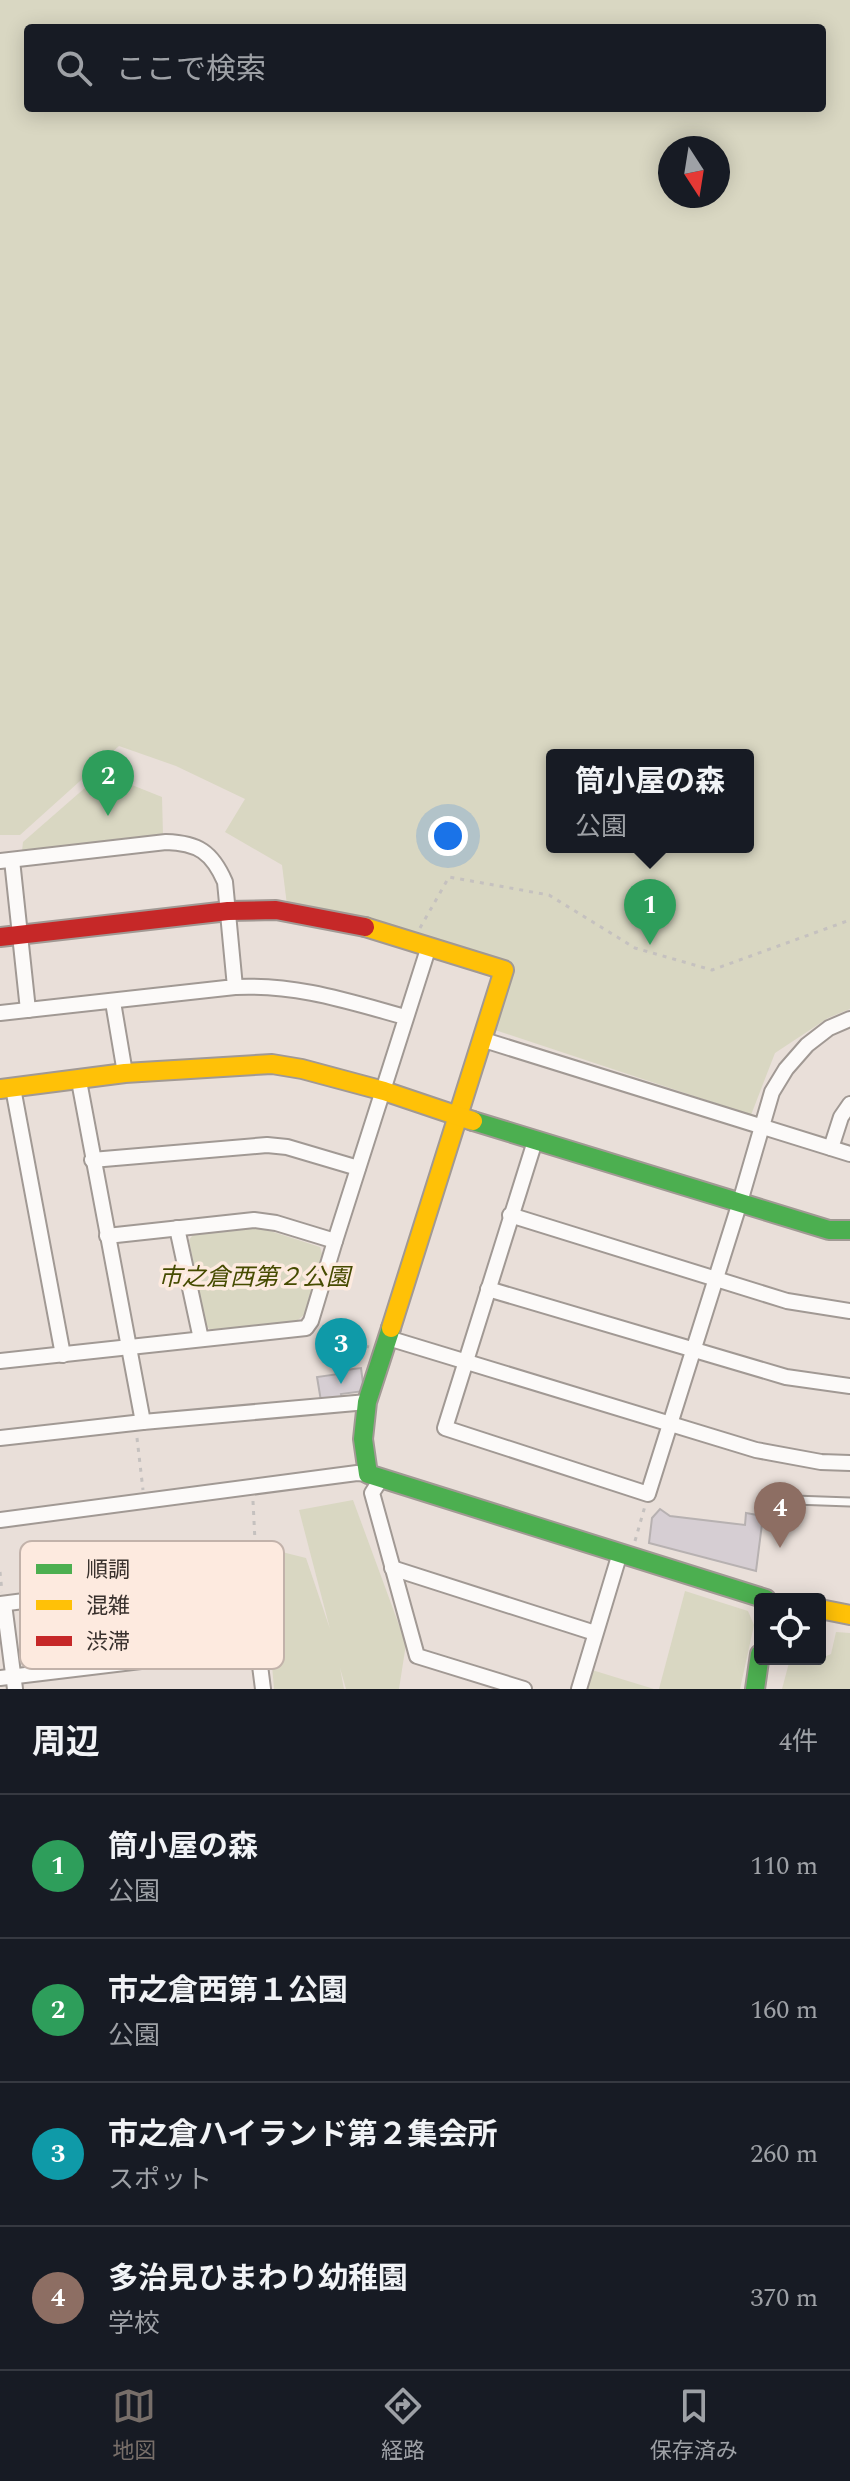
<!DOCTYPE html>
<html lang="ja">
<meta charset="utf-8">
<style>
:root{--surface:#171b24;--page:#20242c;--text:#f1f3f6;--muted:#9ea1a6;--line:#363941;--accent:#776e69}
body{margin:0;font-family:Spectral,"Noto Sans JP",serif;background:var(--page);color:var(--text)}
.controls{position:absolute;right:24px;bottom:24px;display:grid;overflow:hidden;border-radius:8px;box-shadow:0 4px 20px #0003}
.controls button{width:72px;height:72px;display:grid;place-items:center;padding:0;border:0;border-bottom:2px solid var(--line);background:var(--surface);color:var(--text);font:40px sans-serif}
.compass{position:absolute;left:658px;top:136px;width:72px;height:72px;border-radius:50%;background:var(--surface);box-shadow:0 4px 20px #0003;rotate:168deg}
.you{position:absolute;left:448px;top:836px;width:28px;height:28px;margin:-20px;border:6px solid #fff;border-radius:50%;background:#1a73e8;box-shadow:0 0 0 12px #1a73e833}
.badge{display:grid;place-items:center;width:52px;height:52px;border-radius:50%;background:var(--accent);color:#fff;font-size:26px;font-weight:700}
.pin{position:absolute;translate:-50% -66px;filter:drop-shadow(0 2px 4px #0008)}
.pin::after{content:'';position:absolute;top:42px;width:28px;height:24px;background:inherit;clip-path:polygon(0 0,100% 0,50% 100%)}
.popup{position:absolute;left:546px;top:749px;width:208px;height:104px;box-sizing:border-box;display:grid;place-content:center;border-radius:8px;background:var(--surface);filter:drop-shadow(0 2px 6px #0005);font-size:26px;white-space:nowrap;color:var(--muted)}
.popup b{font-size:30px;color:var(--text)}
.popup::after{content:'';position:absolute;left:50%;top:100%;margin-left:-16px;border:16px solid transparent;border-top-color:var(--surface)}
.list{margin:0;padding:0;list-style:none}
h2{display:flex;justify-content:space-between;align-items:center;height:104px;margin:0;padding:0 32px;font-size:34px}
h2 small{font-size:26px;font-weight:400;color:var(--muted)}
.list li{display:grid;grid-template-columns:52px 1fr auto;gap:24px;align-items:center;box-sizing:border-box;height:144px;padding:0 32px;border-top:2px solid var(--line)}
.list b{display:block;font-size:30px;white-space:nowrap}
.list p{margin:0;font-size:26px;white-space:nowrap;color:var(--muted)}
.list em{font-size:26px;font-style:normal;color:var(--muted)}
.icon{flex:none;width:44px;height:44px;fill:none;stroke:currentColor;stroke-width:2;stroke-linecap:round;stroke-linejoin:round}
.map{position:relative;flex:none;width:850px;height:1689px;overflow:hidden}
.search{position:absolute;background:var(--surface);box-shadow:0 4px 20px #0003;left:24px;right:24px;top:24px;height:88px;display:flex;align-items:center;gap:20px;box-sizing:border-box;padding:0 28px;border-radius:8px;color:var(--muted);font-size:30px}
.sheet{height:680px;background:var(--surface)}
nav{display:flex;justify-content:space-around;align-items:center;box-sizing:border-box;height:112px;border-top:2px solid var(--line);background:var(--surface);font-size:22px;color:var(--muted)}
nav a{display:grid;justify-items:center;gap:4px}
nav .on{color:var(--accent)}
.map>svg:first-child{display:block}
</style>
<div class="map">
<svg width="850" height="1689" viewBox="0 0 850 1689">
<rect width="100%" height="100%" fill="#e9dfd9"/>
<g fill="#d9d7c2" fill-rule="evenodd">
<path d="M0,0H850V1009L828,1018L775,1053L751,1115L495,1030L512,963L389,926L287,905L282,865L225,832L245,799L176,766L119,746L20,835H0ZM28,28H822V108H28ZM670,148H718V196H670ZM552,755H748V847H552Z"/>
<path d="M102,773L162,797L163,835L22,851L23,842Z"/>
<path d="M261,1228L320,1247L322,1254L304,1315L293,1324L214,1333L205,1325L189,1240L195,1232Z"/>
<path d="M353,1500L406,1644L399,1689H346L340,1668L344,1689H274L262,1547L306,1558L330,1629L299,1510Z"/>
<path d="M685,1591L748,1611L754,1625L740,1689H659Z"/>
<path d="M836,1632L850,1633V1689H782L790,1659L815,1661L831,1654Z"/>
<path d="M592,1670L654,1689H588Z"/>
</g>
<g fill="#d6ced3" stroke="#b7b1b1" stroke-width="2">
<path d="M361,1368L364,1391L341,1394L342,1398L321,1401L317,1377L346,1373V1370Z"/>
<path d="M660,1509L670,1516L745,1525L746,1513L763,1516L756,1571L649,1543L652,1518Z"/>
</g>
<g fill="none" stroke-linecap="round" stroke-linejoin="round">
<defs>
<path id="lane" d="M794,1500L850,1502"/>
<g id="street">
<path d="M12,860L28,1010"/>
<path d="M0,861L166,842C198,843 212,852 225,882L235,987L0,1013"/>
<path d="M235,987C296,984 347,1001 405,1017"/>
<path d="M113,1002L125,1073"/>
<path d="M484,1040L850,1154"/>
<path d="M79,1081L143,1422"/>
<path d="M13,1088L63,1355"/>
<path d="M535,1141L445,1428L648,1494L740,1202L772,1092L786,1069L807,1045L829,1028L850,1019"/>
<path d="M831,1148L841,1117L850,1104"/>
<path d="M92,1160L267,1145L287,1147L358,1168"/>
<path d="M510,1215L787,1301L850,1311"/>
<path d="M177,1228L201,1339"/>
<path d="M335,1241L429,946"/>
<path d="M488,1289L786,1377L850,1386"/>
<path d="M388,1338L756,1450L821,1462L850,1463"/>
<path d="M0,1361L306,1328L311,1321L335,1241L276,1223L254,1220L107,1236"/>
<path d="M0,1438L143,1422L367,1402"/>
<path d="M381,1479L372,1493L417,1656L524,1689"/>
<path d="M0,1520L357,1473L368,1474"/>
<path d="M392,1568L595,1633"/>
<path d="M0,1604L248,1572L263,1689"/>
<path d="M4,1604L15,1689"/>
<path d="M0,1678L258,1647"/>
<path d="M579,1689L620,1553"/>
</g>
<g id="fast">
<path d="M473,1121L829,1230H850"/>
<path d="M391,1328L367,1402L363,1439L368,1474L766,1599"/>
<path d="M755,1689L760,1654"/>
</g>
<g id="slow">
<path d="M365,927L504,970L391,1328"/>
<path d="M0,1089L125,1073L272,1064L302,1069L384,1091L473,1121"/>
<path d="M820,1609L850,1615"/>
</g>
<path id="jam" d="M0,937L228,911L276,910L365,927"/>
</defs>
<use href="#lane" stroke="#a19994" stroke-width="11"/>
<use href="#street" stroke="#a19994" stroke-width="18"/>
<use href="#fast" stroke="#a19994" stroke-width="22"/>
<use href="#slow" stroke="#a19994" stroke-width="22"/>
<use href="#jam" stroke="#a19994" stroke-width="22"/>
<g stroke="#c5c1bf" stroke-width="3" stroke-dasharray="4 6" stroke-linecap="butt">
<path d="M420,928L449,877L549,895L635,948L712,970L850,920"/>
<path d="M319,1332L369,1347"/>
<path d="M137,1438L143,1490"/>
<path d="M253,1501L256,1561"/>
<path d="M635,1541L645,1506"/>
<path d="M0,1572L2,1592"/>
</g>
<use href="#lane" stroke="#fcfaf9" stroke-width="7"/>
<use href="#street" stroke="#fcfaf9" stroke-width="14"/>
<use href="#fast" stroke="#4caf50" stroke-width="18"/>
<use href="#slow" stroke="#ffc107" stroke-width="18"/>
<use href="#jam" stroke="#c62828" stroke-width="18"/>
</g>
<g text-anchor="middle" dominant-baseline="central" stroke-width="7" stroke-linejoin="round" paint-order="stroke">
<g font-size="24" font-style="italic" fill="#464b00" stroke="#fdeadf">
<text x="254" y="1278">市之倉西第２公園</text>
</g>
</g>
<rect x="20" y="1541" width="264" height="128" rx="12" fill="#fdeadf" stroke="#c2b2aa" stroke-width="2"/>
<rect x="36" y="1564" width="36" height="10" fill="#4caf50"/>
<rect x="36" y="1600" width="36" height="10" fill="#ffc107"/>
<rect x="36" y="1636" width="36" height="10" fill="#c62828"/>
<g font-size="22" fill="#39312d">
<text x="86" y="1577">順調</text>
<text x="86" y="1613">混雑</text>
<text x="86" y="1649">渋滞</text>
</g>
</svg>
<div class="controls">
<button><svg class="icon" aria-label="locate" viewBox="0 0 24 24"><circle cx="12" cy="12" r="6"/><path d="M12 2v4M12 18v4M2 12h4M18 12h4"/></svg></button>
</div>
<svg class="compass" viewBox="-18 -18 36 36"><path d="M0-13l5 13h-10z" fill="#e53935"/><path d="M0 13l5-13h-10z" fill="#9ea1a6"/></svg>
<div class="you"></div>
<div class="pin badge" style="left:650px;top:945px;background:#2e9e5b">1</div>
<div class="popup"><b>筒小屋の森</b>公園</div>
<div class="pin badge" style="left:108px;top:816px;background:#2e9e5b">2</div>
<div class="pin badge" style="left:341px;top:1384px;background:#0f9aa8">3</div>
<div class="pin badge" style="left:780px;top:1548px;background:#8d6e63">4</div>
<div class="search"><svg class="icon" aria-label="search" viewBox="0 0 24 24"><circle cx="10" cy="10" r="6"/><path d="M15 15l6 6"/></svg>ここで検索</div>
</div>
<section class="sheet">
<h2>周辺<small>4件</small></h2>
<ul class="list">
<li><span class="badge" style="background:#2e9e5b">1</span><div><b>筒小屋の森</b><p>公園</p></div><em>110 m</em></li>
<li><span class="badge" style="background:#2e9e5b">2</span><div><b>市之倉西第１公園</b><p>公園</p></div><em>160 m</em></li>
<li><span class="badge" style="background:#0f9aa8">3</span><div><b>市之倉ハイランド第２集会所</b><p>スポット</p></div><em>260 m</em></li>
<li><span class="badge" style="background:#8d6e63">4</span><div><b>多治見ひまわり幼稚園</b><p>学校</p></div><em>370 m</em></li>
</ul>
</section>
<nav>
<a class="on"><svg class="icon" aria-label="map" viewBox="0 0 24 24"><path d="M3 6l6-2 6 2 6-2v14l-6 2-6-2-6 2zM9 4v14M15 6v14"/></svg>地図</a>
<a><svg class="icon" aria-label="directions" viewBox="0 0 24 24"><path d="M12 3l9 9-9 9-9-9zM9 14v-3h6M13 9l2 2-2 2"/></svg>経路</a>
<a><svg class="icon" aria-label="saved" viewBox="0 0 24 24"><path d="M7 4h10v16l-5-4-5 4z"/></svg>保存済み</a>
</nav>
